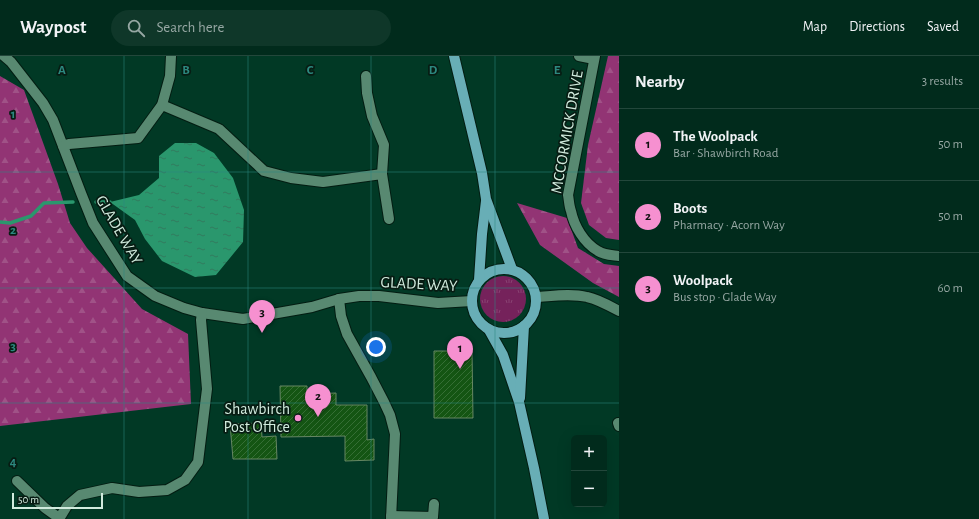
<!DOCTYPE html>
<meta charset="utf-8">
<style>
:root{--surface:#012b1c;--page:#0f3729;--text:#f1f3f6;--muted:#96a7a3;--line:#23473b;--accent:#f690d0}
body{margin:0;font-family:"Alegreya Sans",sans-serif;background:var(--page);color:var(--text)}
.controls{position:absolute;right:12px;bottom:12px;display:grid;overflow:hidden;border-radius:6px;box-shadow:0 4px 16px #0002}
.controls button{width:36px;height:36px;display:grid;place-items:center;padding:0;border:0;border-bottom:1px solid var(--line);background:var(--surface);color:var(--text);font:20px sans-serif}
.scale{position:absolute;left:12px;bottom:10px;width:91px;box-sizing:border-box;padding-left:4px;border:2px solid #d1ebdd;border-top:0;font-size:11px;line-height:14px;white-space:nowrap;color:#d1ebdd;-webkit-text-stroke:3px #071c13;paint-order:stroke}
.you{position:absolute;left:376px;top:291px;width:14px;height:14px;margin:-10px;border:3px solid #fff;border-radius:50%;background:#1a73e8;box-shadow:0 0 0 6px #1a73e833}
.badge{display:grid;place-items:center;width:26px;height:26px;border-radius:50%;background:var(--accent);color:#111;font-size:13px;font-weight:700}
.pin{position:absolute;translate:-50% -33px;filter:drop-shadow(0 1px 2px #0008)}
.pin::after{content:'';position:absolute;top:21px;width:14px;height:12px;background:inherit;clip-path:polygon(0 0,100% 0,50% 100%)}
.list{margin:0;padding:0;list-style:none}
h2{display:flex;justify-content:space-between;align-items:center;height:52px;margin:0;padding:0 16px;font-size:17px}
h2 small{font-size:13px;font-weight:400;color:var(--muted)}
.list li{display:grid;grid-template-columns:26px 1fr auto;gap:12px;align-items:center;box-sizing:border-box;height:72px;padding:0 16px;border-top:1px solid var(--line)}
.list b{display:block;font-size:15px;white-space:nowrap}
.list p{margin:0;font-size:13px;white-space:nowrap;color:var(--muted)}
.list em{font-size:13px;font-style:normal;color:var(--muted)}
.icon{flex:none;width:22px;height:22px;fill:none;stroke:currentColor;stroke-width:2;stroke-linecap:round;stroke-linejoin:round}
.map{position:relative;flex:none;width:619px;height:463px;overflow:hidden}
header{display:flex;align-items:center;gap:24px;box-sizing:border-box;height:56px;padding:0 20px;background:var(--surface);border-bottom:1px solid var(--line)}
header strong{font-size:19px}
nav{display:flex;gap:22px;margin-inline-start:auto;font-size:14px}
.search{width:280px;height:36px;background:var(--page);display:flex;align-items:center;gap:10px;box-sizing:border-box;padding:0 14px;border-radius:22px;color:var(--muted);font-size:15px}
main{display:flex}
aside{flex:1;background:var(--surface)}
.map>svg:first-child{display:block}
</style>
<header>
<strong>Waypost</strong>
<div class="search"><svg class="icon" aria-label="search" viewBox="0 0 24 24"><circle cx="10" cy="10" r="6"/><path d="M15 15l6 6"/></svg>Search here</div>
<nav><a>Map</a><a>Directions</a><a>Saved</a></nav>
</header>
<main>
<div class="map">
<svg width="619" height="463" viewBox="0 0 619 463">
<defs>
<pattern id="grass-tufts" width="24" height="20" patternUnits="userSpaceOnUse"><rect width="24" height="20" fill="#75225b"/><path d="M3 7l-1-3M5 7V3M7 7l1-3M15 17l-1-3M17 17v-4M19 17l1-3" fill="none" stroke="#884272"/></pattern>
<pattern id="forest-firs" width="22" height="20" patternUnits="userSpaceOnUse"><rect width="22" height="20" fill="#923474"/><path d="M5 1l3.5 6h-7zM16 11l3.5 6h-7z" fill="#a05287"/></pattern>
<pattern id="water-ripples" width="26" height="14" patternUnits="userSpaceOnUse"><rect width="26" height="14" fill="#2a976d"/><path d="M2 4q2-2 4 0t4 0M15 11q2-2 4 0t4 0" fill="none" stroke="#317b5e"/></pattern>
<pattern id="building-hatch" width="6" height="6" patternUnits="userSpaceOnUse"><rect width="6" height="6" fill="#145513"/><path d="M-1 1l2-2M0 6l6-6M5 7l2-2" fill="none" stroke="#356e35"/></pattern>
</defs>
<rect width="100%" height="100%" fill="#013925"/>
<circle fill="url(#grass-tufts)" cx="503" cy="243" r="23"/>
<g fill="url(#forest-firs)">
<path d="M608,0H619V184L606,182L589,169L581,147L588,89Z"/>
<path d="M0,20L24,34L58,128L70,167L87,192L142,253L188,278L191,348L0,370Z"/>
<path d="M517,147L567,162L578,192L604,208L619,210V241L593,227L540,189Z"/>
</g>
<path fill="url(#water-ripples)" d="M175,87H196L214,97L233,122L244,154L243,186L216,219L195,221L162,205L145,183L135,164L110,146L139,139L159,122V100Z"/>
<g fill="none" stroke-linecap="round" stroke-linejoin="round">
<g stroke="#2a976d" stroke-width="3.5">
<path d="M96,146H110"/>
<path d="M0,166L10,167L31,160L44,147L73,146"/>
</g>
</g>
<g fill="url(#building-hatch)" stroke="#668763">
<path d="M434,295H472L473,362H434Z"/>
<path d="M280,330H307V338L336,337V349H367V384L374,383V404L345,405V380L281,381Z"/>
<path d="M261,367L262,381L276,380L277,403H233L230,368Z"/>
</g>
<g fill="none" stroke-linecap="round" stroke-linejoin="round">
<defs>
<g id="minor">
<path d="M4,0L11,6L43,47L53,64L81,137L93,167L109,192L127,220L155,240L184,252L202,257L243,263L312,251L339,243L359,240H379L438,247L472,245"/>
<path d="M579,0L594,3"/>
<path d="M595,0L568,139C569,144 569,150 571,155C574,170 584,187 598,195C604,199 612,199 619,200"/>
<path d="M366,20L367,37L372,60L384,89L382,118L389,163"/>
<path d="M162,49L219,73L264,115L291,122L323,126L382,118"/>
<path d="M63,90L69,88L138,82L162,49L170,20L171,0"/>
<path d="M536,241C553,240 571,237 587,241C597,243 610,250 619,255"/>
<path d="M339,243L341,260L347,278L371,321L384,346L390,359L395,378L391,463"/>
<path d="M618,367L619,370"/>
<path d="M17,425L45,452L59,462"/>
<path d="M391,460L433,461L434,448"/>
<path d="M59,463L67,450L80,439L112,432L139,436L167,434L185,424L198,406L207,333L201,264L202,257"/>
</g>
<g id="major">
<path d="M454,0L482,117L486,143L512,213"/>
<circle cx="504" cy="245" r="32"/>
<path d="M479,224L482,178L486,145"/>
<path d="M489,274L503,299L519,346L534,412L544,463"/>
<path d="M520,342L524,270"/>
</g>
</defs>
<use href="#minor" stroke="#031d12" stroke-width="12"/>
<use href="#major" stroke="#031d12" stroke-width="12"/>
<use href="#minor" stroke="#588971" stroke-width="10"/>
<use href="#major" stroke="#68aeb6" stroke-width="10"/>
</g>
<path fill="none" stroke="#2c887f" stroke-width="1" stroke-opacity="0.55" d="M124,0V463M248,0V463M371,0V463M495,0V463M0,116H619M0,232H619M0,347H619"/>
<circle fill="#f690d0" stroke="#071c13" stroke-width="1.5" cx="298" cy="362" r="4"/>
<g text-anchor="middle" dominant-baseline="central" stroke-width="3.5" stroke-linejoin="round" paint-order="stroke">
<g font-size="16" fill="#d1ebdd" stroke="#071c13">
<text transform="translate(567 76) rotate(-80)">MCCORMICK DRIVE</text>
<text transform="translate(119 174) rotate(60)">GLADE WAY</text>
<text transform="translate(419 228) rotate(3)">GLADE WAY</text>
</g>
<g font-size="16" fill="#d1ebdd" stroke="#071c13" text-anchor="end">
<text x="290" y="353">Shawbirch<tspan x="290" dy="18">Post Office</tspan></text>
</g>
</g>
<g font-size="13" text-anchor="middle" font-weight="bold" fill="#2c887f" stroke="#071c13" stroke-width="3.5" stroke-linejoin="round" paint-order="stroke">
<text x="62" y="18">A</text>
<text x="186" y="18">B</text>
<text x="310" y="18">C</text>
<text x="433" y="18">D</text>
<text x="557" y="18">E</text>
<text x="13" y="62">1</text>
<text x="13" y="178">2</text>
<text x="13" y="294">3</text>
<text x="13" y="410">4</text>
</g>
</svg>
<div class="controls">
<button>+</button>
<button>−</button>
</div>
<div class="scale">50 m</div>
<div class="you"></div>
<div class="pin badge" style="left:460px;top:313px">1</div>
<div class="pin badge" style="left:318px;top:361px">2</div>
<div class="pin badge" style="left:262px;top:277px">3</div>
</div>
<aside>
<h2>Nearby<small>3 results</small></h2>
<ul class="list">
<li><span class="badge">1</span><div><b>The Woolpack</b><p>Bar · Shawbirch Road</p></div><em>50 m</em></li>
<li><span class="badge">2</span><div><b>Boots</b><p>Pharmacy · Acorn Way</p></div><em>50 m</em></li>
<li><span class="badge">3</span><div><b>Woolpack</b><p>Bus stop · Glade Way</p></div><em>60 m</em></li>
</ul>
</aside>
</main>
